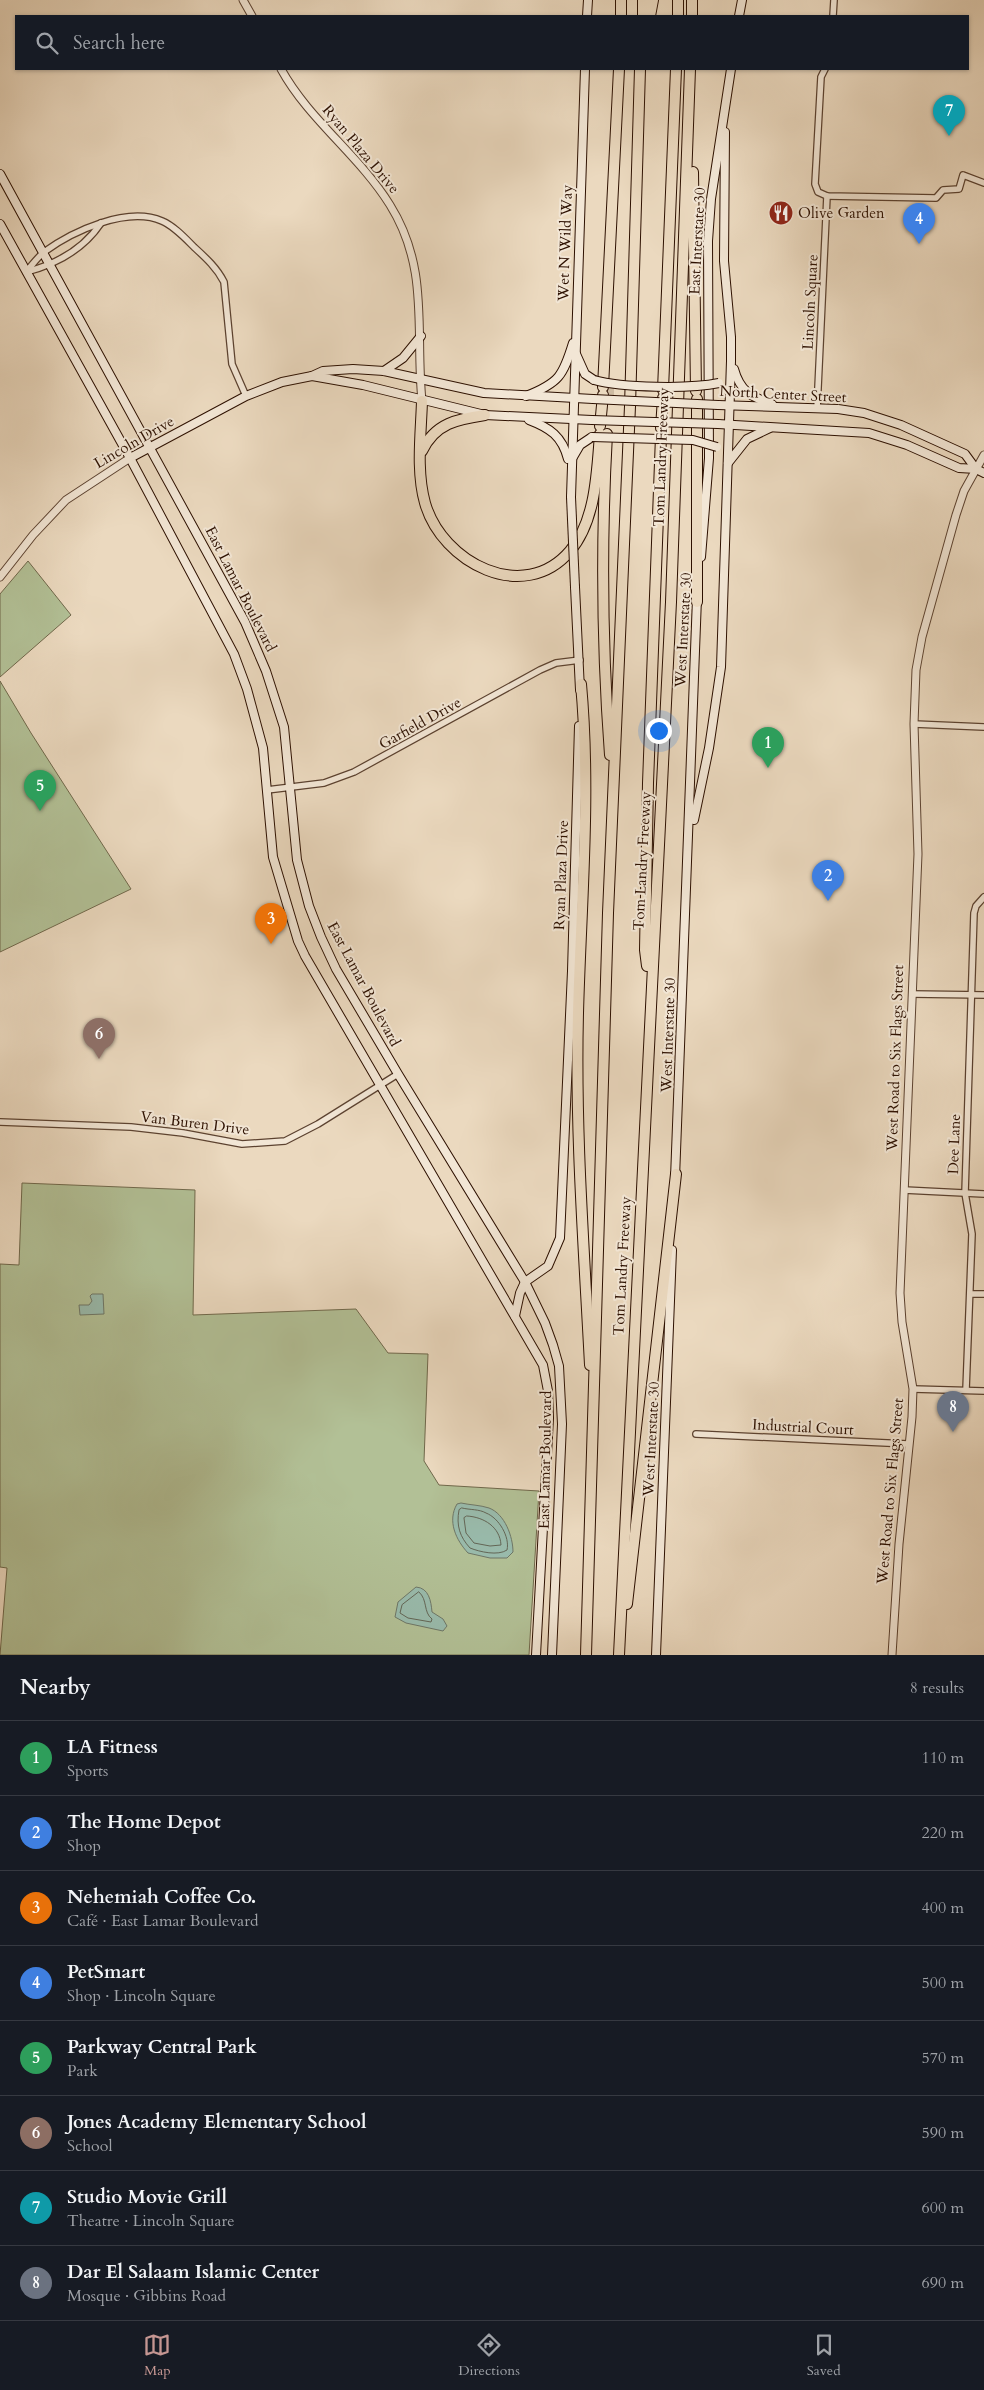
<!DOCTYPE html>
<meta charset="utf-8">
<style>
:root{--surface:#171b24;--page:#20242c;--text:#f1f3f6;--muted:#9ea1a6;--line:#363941;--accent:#c59692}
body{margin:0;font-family:Cardo,serif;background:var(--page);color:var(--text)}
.you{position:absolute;left:658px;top:730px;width:18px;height:18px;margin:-12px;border:4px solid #fff;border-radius:50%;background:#1a73e8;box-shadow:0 0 0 8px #1a73e833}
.badge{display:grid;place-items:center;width:32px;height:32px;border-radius:50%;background:var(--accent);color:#fff;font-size:16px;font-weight:700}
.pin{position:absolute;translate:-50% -41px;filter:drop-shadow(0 1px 2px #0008)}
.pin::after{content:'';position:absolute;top:26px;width:18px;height:15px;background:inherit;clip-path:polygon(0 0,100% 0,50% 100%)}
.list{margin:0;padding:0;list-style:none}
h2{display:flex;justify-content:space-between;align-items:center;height:65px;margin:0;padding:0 20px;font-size:21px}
h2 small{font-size:16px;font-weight:400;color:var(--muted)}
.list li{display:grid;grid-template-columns:32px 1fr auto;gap:15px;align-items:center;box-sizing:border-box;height:75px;padding:0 20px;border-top:1px solid var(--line)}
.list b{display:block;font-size:19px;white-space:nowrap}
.list p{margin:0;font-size:16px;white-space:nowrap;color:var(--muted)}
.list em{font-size:16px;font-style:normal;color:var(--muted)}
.icon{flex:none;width:28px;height:28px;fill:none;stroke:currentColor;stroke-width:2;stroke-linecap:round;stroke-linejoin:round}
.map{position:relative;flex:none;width:984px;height:1655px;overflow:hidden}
.search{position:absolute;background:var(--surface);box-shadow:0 1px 4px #0004;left:15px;right:15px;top:15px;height:55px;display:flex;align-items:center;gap:12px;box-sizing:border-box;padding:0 18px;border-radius:0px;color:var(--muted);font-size:19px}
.sheet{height:665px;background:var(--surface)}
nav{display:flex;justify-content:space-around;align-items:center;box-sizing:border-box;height:70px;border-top:1px solid var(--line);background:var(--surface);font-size:14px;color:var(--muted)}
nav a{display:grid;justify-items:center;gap:2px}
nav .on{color:var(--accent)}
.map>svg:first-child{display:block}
</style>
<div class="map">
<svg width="984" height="1655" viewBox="0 0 984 1655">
<rect width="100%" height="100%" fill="#ebd9bf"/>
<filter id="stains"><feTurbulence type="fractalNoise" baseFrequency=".004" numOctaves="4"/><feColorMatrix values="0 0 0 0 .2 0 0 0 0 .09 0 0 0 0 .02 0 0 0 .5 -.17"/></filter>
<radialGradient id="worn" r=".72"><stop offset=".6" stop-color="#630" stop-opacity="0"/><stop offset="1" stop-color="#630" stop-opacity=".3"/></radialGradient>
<g fill="#b2c096" stroke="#70684b">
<path d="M28,561L71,615L0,677V594Z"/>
<path d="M0,681L31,733L131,889L0,952Z"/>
<path d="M22,1183L195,1190L193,1315L356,1309L388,1353L428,1354L424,1461L439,1485L539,1491L529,1655H0L7,1568L0,1567V1264L19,1265Z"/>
</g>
<g fill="#99bbac" stroke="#6e7767">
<path d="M92,1294H103L104,1314L80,1315L79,1305H89L92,1301L90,1296Z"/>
<path d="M461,1503C470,1505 480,1505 489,1508C505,1514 513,1537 513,1552L507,1558H490L468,1553C456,1540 447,1521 457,1504Z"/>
<path d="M416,1587C429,1588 431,1601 432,1612L443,1619L447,1626L443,1631L406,1623L395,1617L398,1602Z"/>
</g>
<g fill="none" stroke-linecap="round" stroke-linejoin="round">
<g stroke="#636656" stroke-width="1">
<path d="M462,1508C470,1510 479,1509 486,1513C499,1518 510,1537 507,1550C498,1556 480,1552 470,1548C460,1537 456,1526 459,1510Z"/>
<path d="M467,1516C484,1517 500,1527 501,1545L490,1546L474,1543L466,1533L464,1518Z"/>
<path d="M419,1592C428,1600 423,1612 432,1619L431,1622L408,1618L400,1613L402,1605Z"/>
</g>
<path stroke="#cebba2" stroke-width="10" stroke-dasharray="10 5" stroke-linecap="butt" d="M609,395V387"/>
<defs>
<g id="minor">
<path d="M833,16L834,0"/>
<path d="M825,69L821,77L815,184L818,192L827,196L936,198L943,190L959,189L963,175L984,183"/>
<path d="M26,272C32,265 38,257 44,252C73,231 127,206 162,221C174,226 185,238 194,247C206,258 217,268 224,282L232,364L246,396"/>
<path d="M26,272C57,264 83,250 101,223"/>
<path d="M817,409L827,196"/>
<path d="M914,724L984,727"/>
<path d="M267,790L324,783L354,772L540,670L556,663L580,660"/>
<path d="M912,994L984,995"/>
<path d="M0,1122L131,1127L183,1133L242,1144L285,1141L318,1124L398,1074"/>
<path d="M904,1190L984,1194"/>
<path d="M970,1294H984"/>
<path d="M913,1389L984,1391"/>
<path d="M966,1390L972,1234L965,1193L974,913L976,906L984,897"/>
<path d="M696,1434L908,1444"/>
</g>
<g id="tertiary">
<path d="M243,0L252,16"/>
<path d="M281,69C309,120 359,155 390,205C430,269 415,331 422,401"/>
<path d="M0,577L33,535L66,500L130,458"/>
<path d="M892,1655L899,1544L912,1417L913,1389L902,1322L900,1293L918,854L914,724L916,670L922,637L956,515L964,491L984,455"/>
</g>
<g id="secondary">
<path d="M587,16L588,0"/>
<path d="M739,16L742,0"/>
<path d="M0,174L245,622L266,671L284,727L297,860L309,906L321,937L336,969L398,1074L525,1282L545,1323L553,1345L559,1366L562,1424L552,1655"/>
<path d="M0,224L130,458L234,654L247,689L263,748L273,857L298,941L305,956L543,1365L548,1391L549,1418L536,1655"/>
<path d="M576,354L585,374L594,380"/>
<path d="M734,369C740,391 751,397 772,404"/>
<path d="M384,371L403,358L421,336"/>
<path d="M312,376L363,385L485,415L592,420"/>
<path d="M526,396C559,383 563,376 573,343"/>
<path d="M718,405L838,409L864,413L901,425L965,454L976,469"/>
<path d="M529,420C550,428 562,436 568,459"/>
<path d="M718,424L869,433L907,445L959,468L976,469L984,473"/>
<path d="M573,457L580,445L592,437"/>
<path d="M130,458L246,396L282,382L312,376L323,371L353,369L384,371L484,393L593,399"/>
<path d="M728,463L747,439L770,428"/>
<path d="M571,497L585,69"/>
<path d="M701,557L709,458L708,241L711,199L731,69"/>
<path d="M575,587L580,690"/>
<path d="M694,820L709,748L721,667L731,361V337L724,261L725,132"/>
<path d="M675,1178L697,598"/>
<path d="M515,1316L520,1293L525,1282L548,1266L560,1238L572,971L579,726"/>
<path d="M656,1655L672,1250"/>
</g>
<g id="motorway">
<path d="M621,16V0"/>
<path d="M643,16V0"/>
<path d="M650,16L653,0"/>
<path d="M678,16V0"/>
<path d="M692,16V0"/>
<path d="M693,172L696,391"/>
<path d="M603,387L619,69"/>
<path d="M663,390L676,69"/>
<path d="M697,399V602"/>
<path d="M422,401C421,434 416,471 425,503C442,563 524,605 570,551C596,521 597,471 600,434"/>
<path d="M600,426L603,395"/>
<path d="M661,428L663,398"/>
<path d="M607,434C601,541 602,648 610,755"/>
<path d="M422,451C435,423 458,419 485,415"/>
<path d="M581,684C591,794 581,903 578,1013C575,1130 584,1248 590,1365"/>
<path d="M647,966L645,950L648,783L661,436"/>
<path d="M627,1604L676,1174"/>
<path d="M586,1655L608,913L630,406L640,69"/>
<path d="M619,1655L671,602L690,69"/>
</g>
</defs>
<use href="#minor" stroke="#5c4230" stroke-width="8"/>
<use href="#tertiary" stroke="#5c4230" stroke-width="9"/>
<use href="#secondary" stroke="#2d1000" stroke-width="10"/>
<use href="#motorway" stroke="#2d1000" stroke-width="12"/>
<use href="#minor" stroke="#f2e6d5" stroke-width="5.5"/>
<use href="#tertiary" stroke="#f2e6d5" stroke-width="7"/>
<use href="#secondary" stroke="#f2e6d5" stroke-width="8"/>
<use href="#motorway" stroke="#ebd9bf" stroke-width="10"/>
<defs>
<g id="secondary-bridge">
<path d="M594,380C622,388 690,389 719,383"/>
<path d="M593,399L718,405"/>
<path d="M592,420L718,424"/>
<path d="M592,437L693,440L717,447"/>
<path d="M571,497L575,587"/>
</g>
</defs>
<use href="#secondary-bridge" stroke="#2d1000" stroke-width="10" stroke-linecap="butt"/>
<use href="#secondary-bridge" stroke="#f2e6d5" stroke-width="8"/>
</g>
<defs>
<symbol id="restaurant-disc" viewBox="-11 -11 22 22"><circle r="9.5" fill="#8f2418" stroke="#f2e6d5"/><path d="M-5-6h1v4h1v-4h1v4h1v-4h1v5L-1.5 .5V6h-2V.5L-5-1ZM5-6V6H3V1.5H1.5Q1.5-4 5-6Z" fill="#fff"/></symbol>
</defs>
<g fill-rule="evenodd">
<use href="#restaurant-disc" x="767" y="199" width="28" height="28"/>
</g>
<g text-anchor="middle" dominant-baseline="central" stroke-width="4" stroke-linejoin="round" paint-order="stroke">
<g font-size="15" fill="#2d1000" stroke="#f2e6d5">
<text transform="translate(361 149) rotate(50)">Ryan Plaza Drive</text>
<text transform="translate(697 241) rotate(-87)">East Interstate 30</text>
<text transform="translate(565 243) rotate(-88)">Wet N Wild Way</text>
<text transform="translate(810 302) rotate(-87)">Lincoln Square</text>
<text transform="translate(783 394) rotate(3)">North Center Street</text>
<text transform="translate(134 442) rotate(-30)">Lincoln Drive</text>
<text transform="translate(661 457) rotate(-88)">Tom Landry Freeway</text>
<text transform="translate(241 589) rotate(63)">East Lamar Boulevard</text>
<text transform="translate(683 630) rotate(-87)">West Interstate 30</text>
<text transform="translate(420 723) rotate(-29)">Garfield Drive</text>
<text transform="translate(642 861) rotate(-87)">Tom Landry Freeway</text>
<text transform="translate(561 875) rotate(-88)">Ryan Plaza Drive</text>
<text transform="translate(364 984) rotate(62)">East Lamar Boulevard</text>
<text transform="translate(668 1035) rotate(-88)">West Interstate 30</text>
<text transform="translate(895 1058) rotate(-88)">West Road to Six Flags Street</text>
<text transform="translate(195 1123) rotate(7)">Van Buren Drive</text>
<text transform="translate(954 1144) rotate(-88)">Dee Lane</text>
<text transform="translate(622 1266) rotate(-87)">Tom Landry Freeway</text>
<text transform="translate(803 1427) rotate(3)">Industrial Court</text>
<text transform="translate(651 1439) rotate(-87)">West Interstate 30</text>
<text transform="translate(545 1460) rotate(-89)">East Lamar Boulevard</text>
<text transform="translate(890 1491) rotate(-85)">West Road to Six Flags Street</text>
</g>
<g font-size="15" fill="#2d1000" stroke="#f2e6d5" text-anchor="start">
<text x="798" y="213">Olive Garden</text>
</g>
</g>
<rect width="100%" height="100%" filter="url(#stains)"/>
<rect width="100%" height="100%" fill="url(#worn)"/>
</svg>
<div class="you"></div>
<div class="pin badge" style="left:768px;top:768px;background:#2e9e5b">1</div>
<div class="pin badge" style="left:828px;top:901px;background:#3f7fe0">2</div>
<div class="pin badge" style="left:271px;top:944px;background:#e8710a">3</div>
<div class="pin badge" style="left:919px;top:244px;background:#3f7fe0">4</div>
<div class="pin badge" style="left:40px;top:811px;background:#2e9e5b">5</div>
<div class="pin badge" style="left:99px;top:1059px;background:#8d6e63">6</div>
<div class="pin badge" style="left:949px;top:136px;background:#0f9aa8">7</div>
<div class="pin badge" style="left:953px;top:1432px;background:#6b7280">8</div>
<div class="search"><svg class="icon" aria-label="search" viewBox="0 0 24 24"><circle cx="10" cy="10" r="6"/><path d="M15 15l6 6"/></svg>Search here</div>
</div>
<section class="sheet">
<h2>Nearby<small>8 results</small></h2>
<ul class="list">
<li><span class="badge" style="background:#2e9e5b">1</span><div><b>LA Fitness</b><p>Sports</p></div><em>110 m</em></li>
<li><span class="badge" style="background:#3f7fe0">2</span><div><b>The Home Depot</b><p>Shop</p></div><em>220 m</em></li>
<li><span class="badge" style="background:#e8710a">3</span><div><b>Nehemiah Coffee Co.</b><p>Café · East Lamar Boulevard</p></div><em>400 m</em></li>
<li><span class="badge" style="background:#3f7fe0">4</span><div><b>PetSmart</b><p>Shop · Lincoln Square</p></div><em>500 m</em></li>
<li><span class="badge" style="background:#2e9e5b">5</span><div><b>Parkway Central Park</b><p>Park</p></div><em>570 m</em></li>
<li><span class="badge" style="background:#8d6e63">6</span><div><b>Jones Academy Elementary School</b><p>School</p></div><em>590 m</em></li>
<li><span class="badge" style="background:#0f9aa8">7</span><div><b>Studio Movie Grill</b><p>Theatre · Lincoln Square</p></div><em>600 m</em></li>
<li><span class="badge" style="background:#6b7280">8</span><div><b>Dar El Salaam Islamic Center</b><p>Mosque · Gibbins Road</p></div><em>690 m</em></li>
</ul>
</section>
<nav>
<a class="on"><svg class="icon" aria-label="map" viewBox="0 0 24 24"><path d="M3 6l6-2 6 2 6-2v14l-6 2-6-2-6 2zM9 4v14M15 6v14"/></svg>Map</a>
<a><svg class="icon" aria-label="directions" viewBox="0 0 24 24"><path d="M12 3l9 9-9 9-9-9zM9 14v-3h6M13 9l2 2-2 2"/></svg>Directions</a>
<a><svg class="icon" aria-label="saved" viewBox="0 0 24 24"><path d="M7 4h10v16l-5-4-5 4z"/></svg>Saved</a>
</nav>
